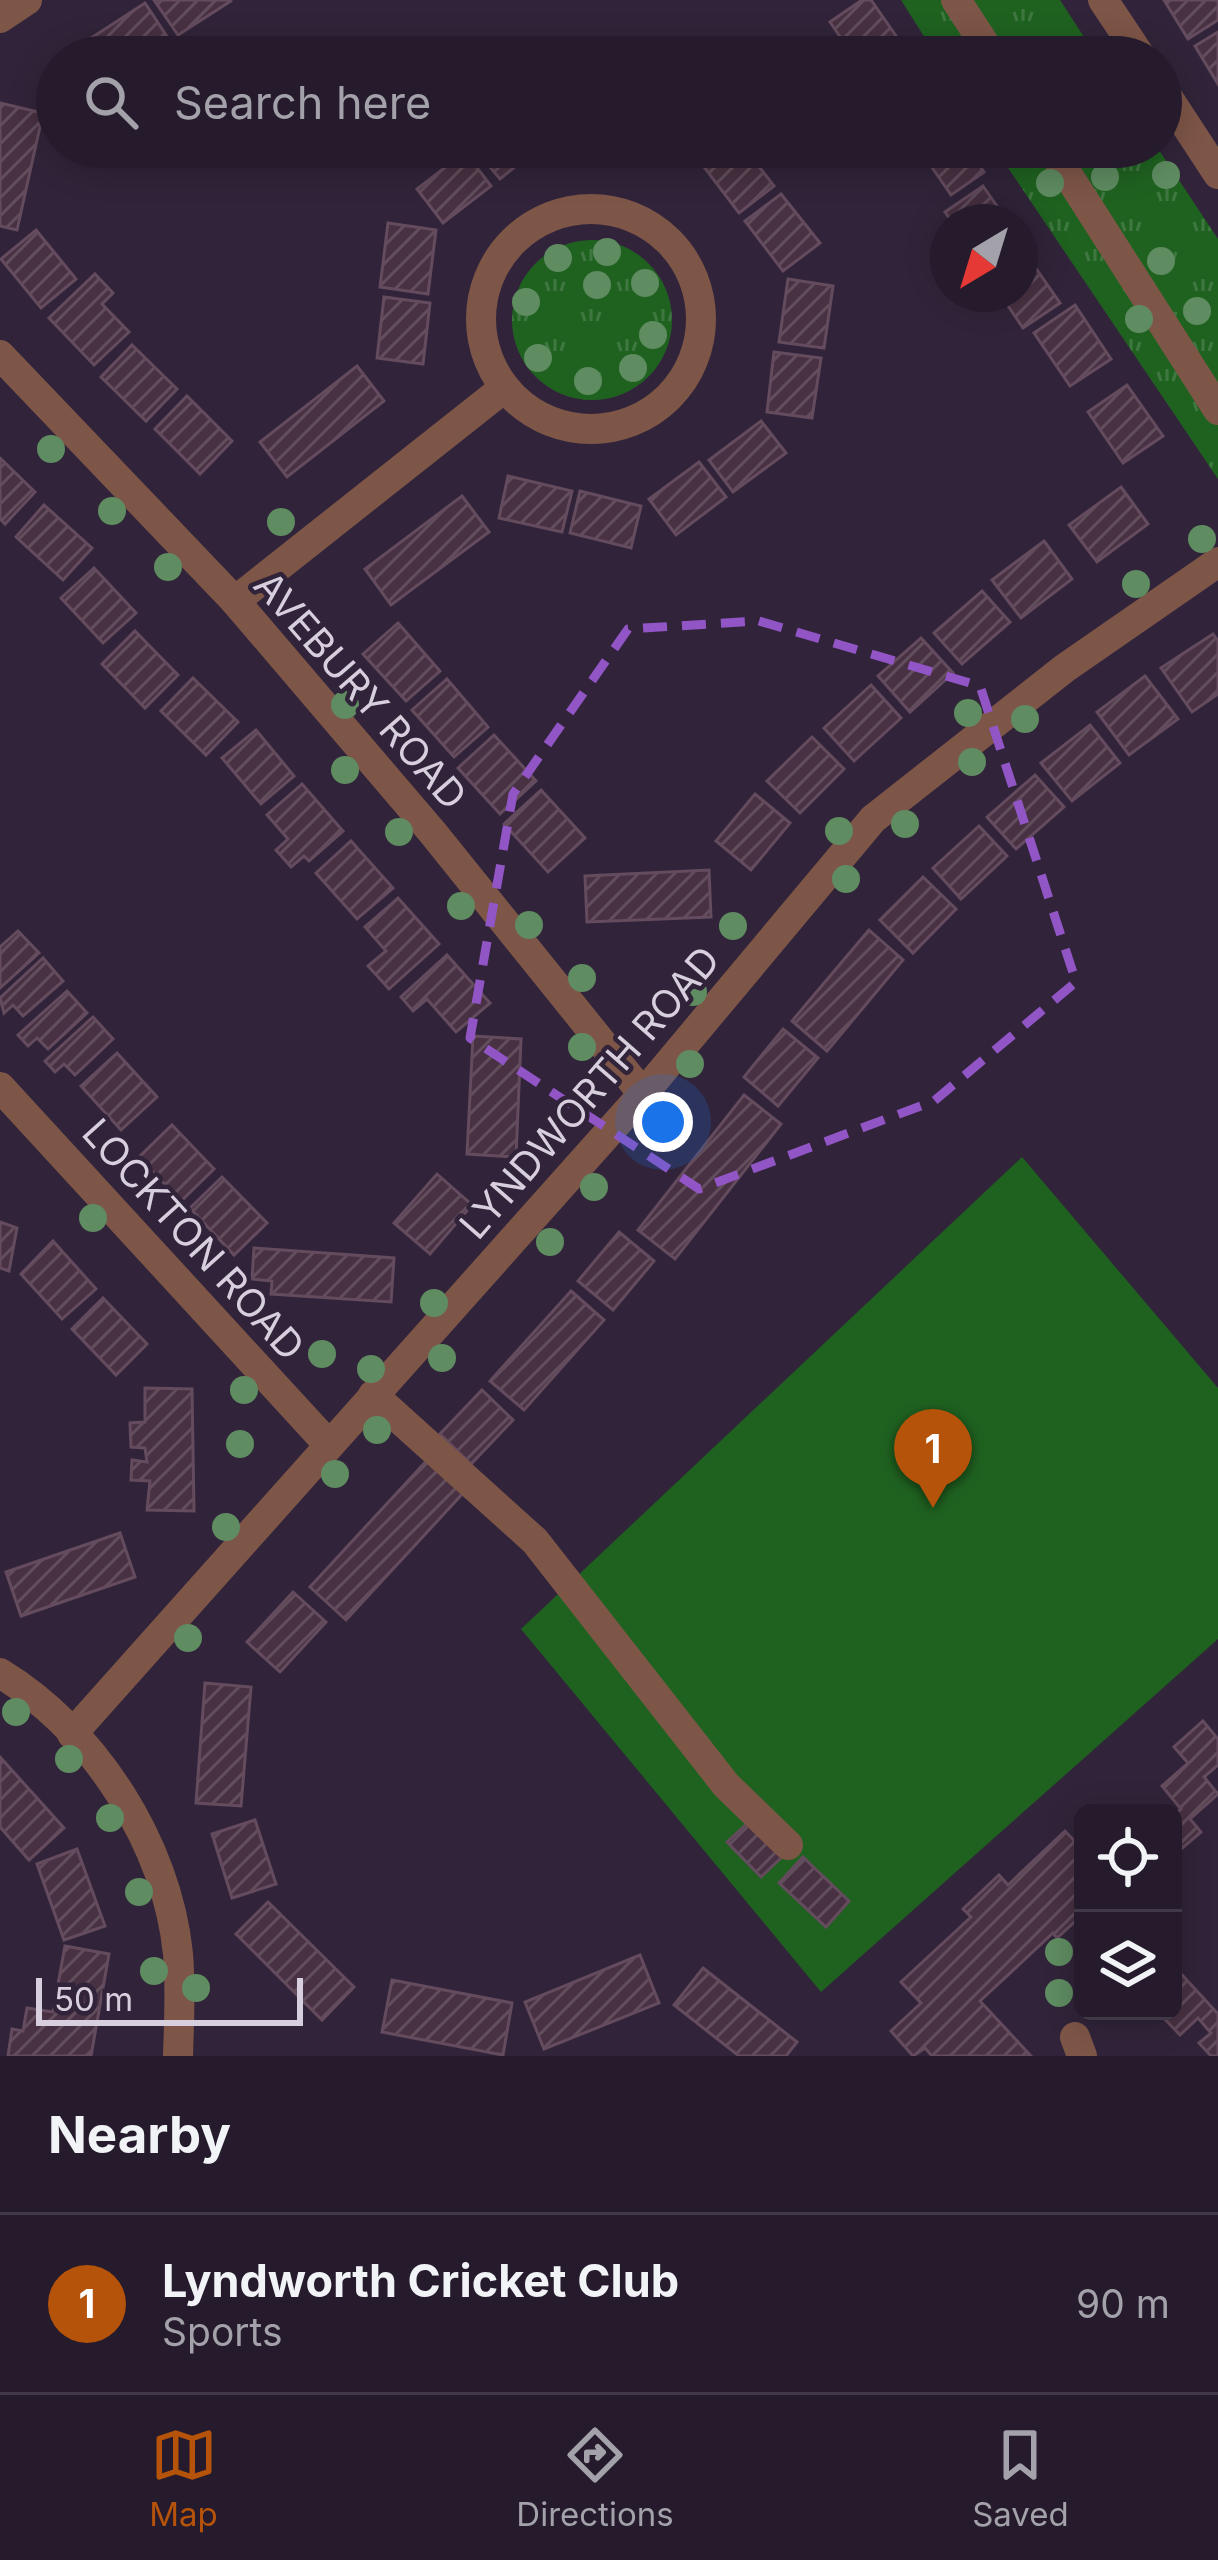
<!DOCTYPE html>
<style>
:root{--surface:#251b2c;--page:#312838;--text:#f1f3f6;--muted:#a3a1a9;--line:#423948;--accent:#b45309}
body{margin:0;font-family:Inter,sans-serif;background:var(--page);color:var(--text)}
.controls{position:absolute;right:36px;bottom:36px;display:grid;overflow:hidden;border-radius:18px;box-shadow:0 6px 30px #0003}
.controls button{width:108px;height:108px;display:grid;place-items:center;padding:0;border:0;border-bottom:3px solid var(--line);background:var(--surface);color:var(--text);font:60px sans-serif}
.compass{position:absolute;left:930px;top:204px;width:108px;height:108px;border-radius:50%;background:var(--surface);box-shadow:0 6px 30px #0003;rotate:218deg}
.scale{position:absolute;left:36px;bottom:30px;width:267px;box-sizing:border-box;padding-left:12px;border:6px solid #d7cfdd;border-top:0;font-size:33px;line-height:42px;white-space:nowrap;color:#d7cfdd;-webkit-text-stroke:9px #31243a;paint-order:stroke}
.you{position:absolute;left:663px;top:1122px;width:42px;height:42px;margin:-30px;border:9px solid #fff;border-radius:50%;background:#1a73e8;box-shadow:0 0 0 18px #1a73e833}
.badge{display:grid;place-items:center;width:78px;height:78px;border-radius:50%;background:var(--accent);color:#fff;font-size:39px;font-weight:700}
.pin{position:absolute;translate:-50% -99px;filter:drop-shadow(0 3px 6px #0008)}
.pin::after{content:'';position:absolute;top:63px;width:42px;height:36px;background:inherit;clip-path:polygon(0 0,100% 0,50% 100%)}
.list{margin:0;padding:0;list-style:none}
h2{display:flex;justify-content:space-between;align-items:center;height:156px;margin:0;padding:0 48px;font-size:51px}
h2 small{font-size:39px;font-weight:400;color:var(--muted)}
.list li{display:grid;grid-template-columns:78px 1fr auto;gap:36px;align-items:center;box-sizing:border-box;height:180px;padding:0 48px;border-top:3px solid var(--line)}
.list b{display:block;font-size:45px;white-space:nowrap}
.list p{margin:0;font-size:39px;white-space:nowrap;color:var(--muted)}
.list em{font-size:39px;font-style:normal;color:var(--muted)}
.icon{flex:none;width:66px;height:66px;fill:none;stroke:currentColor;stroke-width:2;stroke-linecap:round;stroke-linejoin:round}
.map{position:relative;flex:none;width:1218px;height:2056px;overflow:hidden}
.search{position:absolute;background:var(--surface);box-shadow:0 6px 30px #0003;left:36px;right:36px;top:36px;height:132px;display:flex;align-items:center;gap:30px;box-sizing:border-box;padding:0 42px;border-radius:66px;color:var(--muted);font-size:45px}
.sheet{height:336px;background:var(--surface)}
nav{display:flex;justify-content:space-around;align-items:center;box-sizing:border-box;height:168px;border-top:3px solid var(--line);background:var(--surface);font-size:33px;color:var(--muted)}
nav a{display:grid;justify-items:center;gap:6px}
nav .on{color:var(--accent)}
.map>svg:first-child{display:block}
</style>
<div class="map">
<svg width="1218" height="2056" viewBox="0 0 1218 2056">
<defs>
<pattern id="grass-tufts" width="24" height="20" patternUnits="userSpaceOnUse" patternTransform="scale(3)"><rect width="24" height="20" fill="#1f6220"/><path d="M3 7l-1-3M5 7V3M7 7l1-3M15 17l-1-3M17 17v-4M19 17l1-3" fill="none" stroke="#3f7740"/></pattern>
<pattern id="building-hatch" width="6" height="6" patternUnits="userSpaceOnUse" patternTransform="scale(3)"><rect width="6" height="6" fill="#483142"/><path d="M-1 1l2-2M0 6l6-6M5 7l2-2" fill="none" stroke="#624e5d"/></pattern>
</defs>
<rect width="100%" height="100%" fill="#31243a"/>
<g fill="url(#grass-tufts)">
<path d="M901,0H1060L1097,57H937Z"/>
<path d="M994,147H1157L1218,239V479Z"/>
<circle cx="592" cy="320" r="80"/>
</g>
<path fill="#1f6220" d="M1022,1157L1218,1388V1639L821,1992L521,1629Z"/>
<g fill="url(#building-hatch)" stroke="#644b5d" stroke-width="3">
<path d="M154,0H231V1L178,35Z"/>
<path d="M862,0H871L903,46L888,57H854L830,22Z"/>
<path d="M1164,0H1218V20L1188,39Z"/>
<path d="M145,3L168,38L138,57H62Z"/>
<path d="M1218,32V84L1195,46Z"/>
<path d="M0,103L43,113L17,230L0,226Z"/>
<path d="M473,147H539L500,179Z"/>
<path d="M632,147H694L693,158Z"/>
<path d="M722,147H744L774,186L739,213L701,163Z"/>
<path d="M918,147H967L984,172L951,195Z"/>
<path d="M465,152L491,186L443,223L417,189Z"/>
<path d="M983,186L1008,222H952L945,212Z"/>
<path d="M781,194L820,243L783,271L745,221Z"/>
<path d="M388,223L436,230L428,294L380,287Z"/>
<path d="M36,230L76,279L41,308L1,259Z"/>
<path d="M1024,251L1060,303L1023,328L1000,294H1020V254Z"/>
<path d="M95,274L113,293L102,304L129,332L94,365L49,318Z"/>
<path d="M788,279L833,286L824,348L779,342Z"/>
<path d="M384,297L430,303L423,364L377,358Z"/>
<path d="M1075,305L1111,359L1070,386L1034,333Z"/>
<path d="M132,345L177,389L146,421L101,377Z"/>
<path d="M774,352L821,358L812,418L767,412Z"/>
<path d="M357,366L384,401L287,477L260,442Z"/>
<path d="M1127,385L1163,436L1123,463L1088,412Z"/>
<path d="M187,396L232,441L200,474L155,429Z"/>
<path d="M761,421L786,453L733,492L709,460Z"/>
<path d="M0,458L35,492L5,524L0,519Z"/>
<path d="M699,462L726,497L676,535L649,499Z"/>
<path d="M508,476L572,491L562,532L499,518Z"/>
<path d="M1121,487L1148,524L1097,562L1069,525Z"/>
<path d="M580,491L641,506L631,548L570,533Z"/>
<path d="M462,496L489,532L391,605L365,569Z"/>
<path d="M44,505L92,548L63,580L16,537Z"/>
<path d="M1044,541L1072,579L1021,618L992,580Z"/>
<path d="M94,568L136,613L103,643L61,598Z"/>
<path d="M982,591L1010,622L962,664L934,633Z"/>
<path d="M398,623L440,671L406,701L363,654Z"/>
<path d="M135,631L178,675L145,708L102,664Z"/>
<path d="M1213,634L1218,641V694L1192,712L1161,668Z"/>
<path d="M921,638L953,673L910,712L878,676Z"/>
<path d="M1145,676L1178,719L1129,755L1097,712Z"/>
<path d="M193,678L238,722L206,755L161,711Z"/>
<path d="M447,679L488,727L454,757L412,710Z"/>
<path d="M871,685L901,718L854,761L824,728Z"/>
<path d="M1090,725L1120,763L1072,801L1041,763Z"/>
<path d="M256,730L294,776L261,804L222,758Z"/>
<path d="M494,735L536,781L500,814L458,768Z"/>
<path d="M812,737L844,769L800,813L767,781Z"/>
<path d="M1035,775L1064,807L1016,849L987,817Z"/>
<path d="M302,784L343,831L309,861L304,856L291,867L276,850L288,839L267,815Z"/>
<path d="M541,790L585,838L548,872L504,824Z"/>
<path d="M755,794L790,823L751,870L716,841Z"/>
<path d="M979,826L1007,856L961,899L933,868Z"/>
<path d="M351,841L393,888L357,919L316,873Z"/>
<path d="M709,870L711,917L587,922L585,876Z"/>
<path d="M923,877L956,909L913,953L880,920Z"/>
<path d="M398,898L439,944L389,989L368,966L386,951L365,927Z"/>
<path d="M869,930L903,960L827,1051L792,1021Z"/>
<path d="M18,931L39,953L0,988V947Z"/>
<path d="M447,955L490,1003L456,1032L427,999L413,1011L401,997Z"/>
<path d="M43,958L63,981L23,1016L13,1005L4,1013L0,998Z"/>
<path d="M67,991L87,1013L48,1049L37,1038L28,1046L18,1035Z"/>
<path d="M93,1017L113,1039L75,1075L64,1064L55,1072L45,1061Z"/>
<path d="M783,1029L818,1058L778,1106L744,1077Z"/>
<path d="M473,1036L521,1039L516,1157L467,1154Z"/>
<path d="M117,1053L157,1097L121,1130L81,1086Z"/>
<path d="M744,1095L781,1124L675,1259L638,1230Z"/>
<path d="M172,1125L214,1169L181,1201L139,1157Z"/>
<path d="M437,1174L472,1205L430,1254L394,1223Z"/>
<path d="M222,1177L267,1223L234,1255L190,1208Z"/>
<path d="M0,1222L17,1228L9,1271L0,1268Z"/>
<path d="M619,1232L654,1261L613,1310L578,1281Z"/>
<path d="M53,1241L96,1289L62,1319L21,1274Z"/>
<path d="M254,1248L394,1258L391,1302L271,1294L272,1281L252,1279Z"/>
<path d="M571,1291L604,1320L524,1410L490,1381Z"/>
<path d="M103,1298L147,1344L116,1375L72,1329Z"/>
<path d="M145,1388L192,1389L194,1511L147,1510L150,1481L131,1480L132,1460L147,1462L145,1448L131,1447L130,1423L145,1422Z"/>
<path d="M482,1390L513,1420L471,1464L440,1434Z"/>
<path d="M429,1458L465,1491L346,1620L310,1587Z"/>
<path d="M120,1533L135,1577L21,1616L6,1572Z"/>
<path d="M293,1592L326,1622L280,1672L247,1642Z"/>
<path d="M205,1683L251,1687L241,1806L196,1803Z"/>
<path d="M1203,1721L1218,1739V1765L1204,1777L1218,1794L1190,1819L1201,1832L1173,1856V1816L1181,1809L1162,1786L1188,1763L1174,1747Z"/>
<path d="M0,1757L64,1828L29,1860L0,1827Z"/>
<path d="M255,1820L276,1884L232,1898L212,1834Z"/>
<path d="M751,1820L784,1855L761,1877L727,1842Z"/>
<path d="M1065,1831L1083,1850V1914L1057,1938L1053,1933L980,2001L1031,2056H932L925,2048L913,2056L891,2031L921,2003L901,1982L971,1917L963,1909L999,1875L1008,1885Z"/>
<path d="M77,1849L105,1926L64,1940L37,1864Z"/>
<path d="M803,1857L849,1901L826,1927L779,1883Z"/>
<path d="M268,1902L354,1987L322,2020L236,1934Z"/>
<path d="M65,1946L109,1954L91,2056H8L12,2029L23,2031L27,2008L53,2012Z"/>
<path d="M640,1955L659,2003L544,2049L525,2002Z"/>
<path d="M1173,1965L1218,2014V2056H1211L1199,2043L1211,2033L1198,2018L1180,2035L1157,2011H1173Z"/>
<path d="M703,1968L797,2042L786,2056H739L674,2005Z"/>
<path d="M392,1980L512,2003L503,2055L382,2032Z"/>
</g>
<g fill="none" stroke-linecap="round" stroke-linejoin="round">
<g stroke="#7e5648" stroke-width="30">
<path d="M956,0L993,57"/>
<path d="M1103,0L1141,57"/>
<path d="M0,18L27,0"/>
<path d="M1161,87L1218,174"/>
<path d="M1050,147L1218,410"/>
<circle cx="591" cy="319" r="110"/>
<path d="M0,355L235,601L433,833L643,1094"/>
<path d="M235,601L504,388"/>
<path d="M0,1087L329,1445"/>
<path d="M373,1395L535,1541L726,1785L788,1845"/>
<path d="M0,1673C94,1730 167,1844 178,1954C181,1988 179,2022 178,2056"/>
<path d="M72,1734L643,1094L873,819L1065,668L1218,562"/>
<path d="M1075,2037L1082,2056"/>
</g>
</g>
<g fill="#5f8c61">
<circle cx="1166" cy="175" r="14"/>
<circle cx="1105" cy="177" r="14"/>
<circle cx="1050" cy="183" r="14"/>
<circle cx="607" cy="252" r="14"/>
<circle cx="558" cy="258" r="14"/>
<circle cx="1161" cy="261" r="14"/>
<circle cx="645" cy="283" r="14"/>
<circle cx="597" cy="285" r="14"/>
<circle cx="526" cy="302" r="14"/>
<circle cx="1197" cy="311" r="14"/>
<circle cx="1139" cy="319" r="14"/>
<circle cx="653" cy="335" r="14"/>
<circle cx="538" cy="358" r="14"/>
<circle cx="633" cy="368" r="14"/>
<circle cx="588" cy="381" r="14"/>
<circle cx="51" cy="449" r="14"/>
<circle cx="112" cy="511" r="14"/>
<circle cx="281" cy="522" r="14"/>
<circle cx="1202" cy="539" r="14"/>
<circle cx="168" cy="567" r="14"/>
<circle cx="1136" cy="584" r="14"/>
<circle cx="345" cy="705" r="14"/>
<circle cx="968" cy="713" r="14"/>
<circle cx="1025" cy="719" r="14"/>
<circle cx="972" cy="762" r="14"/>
<circle cx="345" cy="770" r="14"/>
<circle cx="905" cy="824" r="14"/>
<circle cx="839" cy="831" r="14"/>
<circle cx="399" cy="832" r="14"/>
<circle cx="846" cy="879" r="14"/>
<circle cx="461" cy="906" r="14"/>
<circle cx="529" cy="925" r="14"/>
<circle cx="733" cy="926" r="14"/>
<circle cx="582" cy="978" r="14"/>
<circle cx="693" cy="992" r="14"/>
<circle cx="582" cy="1047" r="14"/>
<circle cx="690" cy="1064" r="14"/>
<circle cx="594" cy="1187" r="14"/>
<circle cx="93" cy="1218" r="14"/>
<circle cx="550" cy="1242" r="14"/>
<circle cx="434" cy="1303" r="14"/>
<circle cx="322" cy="1354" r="14"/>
<circle cx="442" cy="1358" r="14"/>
<circle cx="371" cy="1369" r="14"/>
<circle cx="244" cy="1390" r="14"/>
<circle cx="377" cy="1430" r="14"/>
<circle cx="240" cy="1444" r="14"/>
<circle cx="335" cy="1474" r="14"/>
<circle cx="226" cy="1527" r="14"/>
<circle cx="188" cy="1638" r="14"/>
<circle cx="16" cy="1712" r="14"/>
<circle cx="69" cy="1759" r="14"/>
<circle cx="110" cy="1818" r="14"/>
<circle cx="139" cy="1892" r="14"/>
<circle cx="1059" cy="1952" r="14"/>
<circle cx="154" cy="1971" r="14"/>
<circle cx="196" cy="1988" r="14"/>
<circle cx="1059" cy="1993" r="14"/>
</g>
<path fill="none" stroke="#9255c6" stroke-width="9" stroke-dasharray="24 15" stroke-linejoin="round" d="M759,621L980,686L1076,982L934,1101L699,1189L470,1038L513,794L628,629Z"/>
<g text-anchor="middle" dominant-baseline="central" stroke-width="9" stroke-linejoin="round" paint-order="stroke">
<g font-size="39" fill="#d7cfdd" stroke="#31243a">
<text transform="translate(361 690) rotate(49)">AVEBURY ROAD</text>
<text transform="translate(589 1092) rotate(-49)">LYNDWORTH ROAD</text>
<text transform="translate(194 1239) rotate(48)">LOCKTON ROAD</text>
</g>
</g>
</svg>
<div class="controls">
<button><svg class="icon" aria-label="locate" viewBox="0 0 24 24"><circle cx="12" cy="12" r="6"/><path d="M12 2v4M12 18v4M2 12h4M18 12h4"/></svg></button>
<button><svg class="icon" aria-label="layers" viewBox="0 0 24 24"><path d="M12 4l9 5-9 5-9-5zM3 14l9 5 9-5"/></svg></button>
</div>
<svg class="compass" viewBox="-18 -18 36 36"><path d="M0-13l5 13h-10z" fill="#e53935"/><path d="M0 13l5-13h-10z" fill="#a3a1a9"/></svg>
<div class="scale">50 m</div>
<div class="you"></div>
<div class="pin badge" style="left:933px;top:1508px">1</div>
<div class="search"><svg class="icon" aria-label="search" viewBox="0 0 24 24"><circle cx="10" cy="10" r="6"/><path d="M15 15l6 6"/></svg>Search here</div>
</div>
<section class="sheet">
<h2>Nearby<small></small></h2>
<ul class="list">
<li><span class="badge">1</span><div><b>Lyndworth Cricket Club</b><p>Sports</p></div><em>90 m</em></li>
</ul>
</section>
<nav>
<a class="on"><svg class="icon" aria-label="map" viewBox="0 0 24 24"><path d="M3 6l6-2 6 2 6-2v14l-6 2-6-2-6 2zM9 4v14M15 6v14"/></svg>Map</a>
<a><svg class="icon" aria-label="directions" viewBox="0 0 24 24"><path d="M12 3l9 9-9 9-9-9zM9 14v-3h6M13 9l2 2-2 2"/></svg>Directions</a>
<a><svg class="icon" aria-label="saved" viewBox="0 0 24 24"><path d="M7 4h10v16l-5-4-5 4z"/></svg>Saved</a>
</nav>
